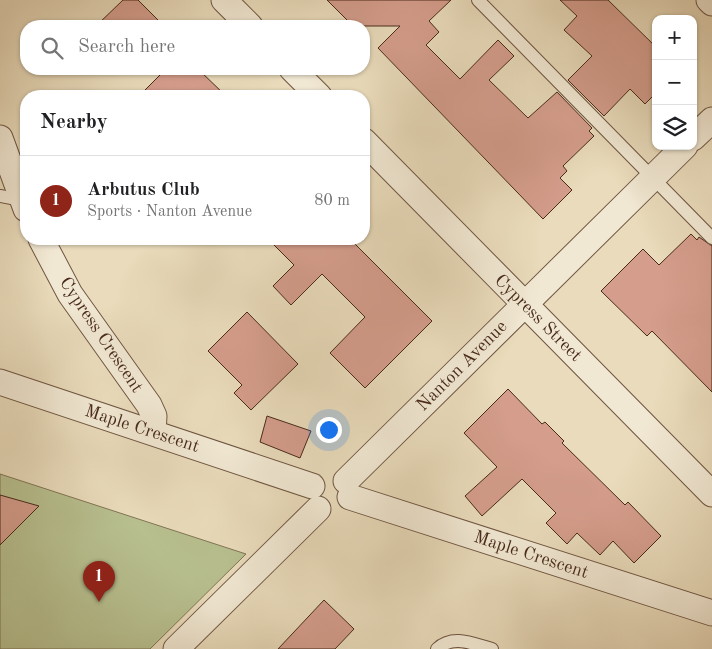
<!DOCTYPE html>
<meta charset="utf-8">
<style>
:root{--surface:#fff;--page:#f6f6f6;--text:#202124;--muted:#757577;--line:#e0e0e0;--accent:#8f2418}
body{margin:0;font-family:"Old Standard TT",serif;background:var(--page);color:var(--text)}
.controls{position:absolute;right:15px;top:15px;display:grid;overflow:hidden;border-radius:10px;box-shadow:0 1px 4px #0004}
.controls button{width:45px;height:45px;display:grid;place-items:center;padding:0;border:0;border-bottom:1px solid var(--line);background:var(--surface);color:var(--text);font:25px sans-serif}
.you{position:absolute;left:328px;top:429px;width:18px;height:18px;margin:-12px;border:4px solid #fff;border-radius:50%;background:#1a73e8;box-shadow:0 0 0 8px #1a73e833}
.badge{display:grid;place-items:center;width:32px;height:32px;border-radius:50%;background:var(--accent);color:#fff;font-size:16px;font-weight:700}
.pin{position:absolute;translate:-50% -41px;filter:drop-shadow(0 1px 2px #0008)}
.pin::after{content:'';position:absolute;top:26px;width:18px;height:15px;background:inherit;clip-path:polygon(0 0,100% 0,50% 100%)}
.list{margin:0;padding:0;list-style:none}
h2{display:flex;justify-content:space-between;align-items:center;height:65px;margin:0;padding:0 20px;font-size:21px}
h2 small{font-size:16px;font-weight:400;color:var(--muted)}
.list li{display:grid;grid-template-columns:32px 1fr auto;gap:15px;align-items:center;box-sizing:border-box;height:90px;padding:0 20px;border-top:1px solid var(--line)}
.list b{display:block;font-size:19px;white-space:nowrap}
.list p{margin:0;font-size:16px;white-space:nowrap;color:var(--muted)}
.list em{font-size:16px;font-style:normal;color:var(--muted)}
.icon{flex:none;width:28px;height:28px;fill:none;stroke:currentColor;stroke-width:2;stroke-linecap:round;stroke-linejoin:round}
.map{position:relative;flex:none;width:712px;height:649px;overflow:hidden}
.search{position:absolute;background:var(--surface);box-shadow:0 1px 4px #0004;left:20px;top:20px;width:350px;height:55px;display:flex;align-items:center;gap:12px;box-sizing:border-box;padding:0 18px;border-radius:20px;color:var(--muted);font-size:19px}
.panel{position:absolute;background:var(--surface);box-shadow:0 1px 4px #0004;left:20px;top:90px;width:350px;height:155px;border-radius:20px}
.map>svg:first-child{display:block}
</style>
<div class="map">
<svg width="712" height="649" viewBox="0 0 712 649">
<rect width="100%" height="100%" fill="#e9dbbb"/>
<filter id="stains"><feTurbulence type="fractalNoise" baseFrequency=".004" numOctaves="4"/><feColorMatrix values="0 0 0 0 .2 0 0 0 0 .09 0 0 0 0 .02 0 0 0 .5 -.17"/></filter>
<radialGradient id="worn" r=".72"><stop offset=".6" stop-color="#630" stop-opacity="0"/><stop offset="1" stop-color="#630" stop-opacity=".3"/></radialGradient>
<path fill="#b8c090" stroke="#807555" d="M0,474L246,554L150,649H0Z"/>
<g fill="#d49d8c" stroke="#482a1a">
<path d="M123,0H138L164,26H96Z"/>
<path d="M327,0H451L429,21L439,32L426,45L460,79L498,40L514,56L489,80L528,118L557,92L592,128L589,131L594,136L563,166L567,171L560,178L572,190L543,219L378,48L400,26H353Z"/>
<path d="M560,0H608L656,47V93L645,104L630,89L604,116L568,80L592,56L564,30L577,16Z"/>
<path d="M166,69H198L226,96H139Z"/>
<path d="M691,234L697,240L699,237L712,246V392L652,331L647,336L601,291L643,249L659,265Z"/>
<path d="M268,239H350L432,321L365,388L330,353L365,317L322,274L291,305L273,286L294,265Z"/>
<path d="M247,312L298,364L251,410L234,393L242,385L208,351Z"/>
<path d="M508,389L542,424L545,422L564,441L562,443L625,505L628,502L661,536L634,563L613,541L600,555L577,533L567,544L546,523L556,513L522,479L482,516L465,496L497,467L464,433Z"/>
<path d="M267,416L311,431L300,458L260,442Z"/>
<path d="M0,495L39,506L0,545Z"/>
<path d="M324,600L354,629L335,649H278Z"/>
</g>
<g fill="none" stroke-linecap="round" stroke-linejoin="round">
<defs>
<g id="service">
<path d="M478,0L712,238"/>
<path d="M0,196L22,200"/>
<path d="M437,649C453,634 473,644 492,649"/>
</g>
<g id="minor">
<path d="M224,0L250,26"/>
<path d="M709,0L712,3"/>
<path d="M292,69L319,96"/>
<path d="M0,138L26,209"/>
<path d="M693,138L712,120"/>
<path d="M364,141L712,494"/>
<path d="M41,239L70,294L149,405L154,416L153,432"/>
<path d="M0,382L312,486"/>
<path d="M346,481L685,146"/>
<path d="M350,497L712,613"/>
<path d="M176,649L318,509"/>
</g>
</defs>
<use href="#service" stroke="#705642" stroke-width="14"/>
<use href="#minor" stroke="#705642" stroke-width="27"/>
<use href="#service" stroke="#f1e8d3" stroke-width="12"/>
<use href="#minor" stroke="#f1e8d3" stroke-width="25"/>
</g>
<g text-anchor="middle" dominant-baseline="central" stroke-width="4" stroke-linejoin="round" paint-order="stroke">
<g font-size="18" fill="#482a1a" stroke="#f1e8d3">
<text transform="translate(538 318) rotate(45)">Cypress Street</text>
<text transform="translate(101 335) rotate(56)">Cypress Crescent</text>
<text transform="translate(462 366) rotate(-45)">Nanton Avenue</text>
<text transform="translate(142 429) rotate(18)">Maple Crescent</text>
<text transform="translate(531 555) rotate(18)">Maple Crescent</text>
</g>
</g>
<rect width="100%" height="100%" filter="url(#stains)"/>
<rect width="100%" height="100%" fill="url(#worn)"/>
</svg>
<div class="controls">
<button>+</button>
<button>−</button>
<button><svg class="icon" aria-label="layers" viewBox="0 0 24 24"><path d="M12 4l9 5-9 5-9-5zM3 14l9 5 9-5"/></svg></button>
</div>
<div class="you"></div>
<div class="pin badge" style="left:99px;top:602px">1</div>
<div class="search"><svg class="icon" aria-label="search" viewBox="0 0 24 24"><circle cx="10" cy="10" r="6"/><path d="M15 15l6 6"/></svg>Search here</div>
<section class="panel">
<h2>Nearby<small></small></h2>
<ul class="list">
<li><span class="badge">1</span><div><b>Arbutus Club</b><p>Sports · Nanton Avenue</p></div><em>80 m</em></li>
</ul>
</section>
</div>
